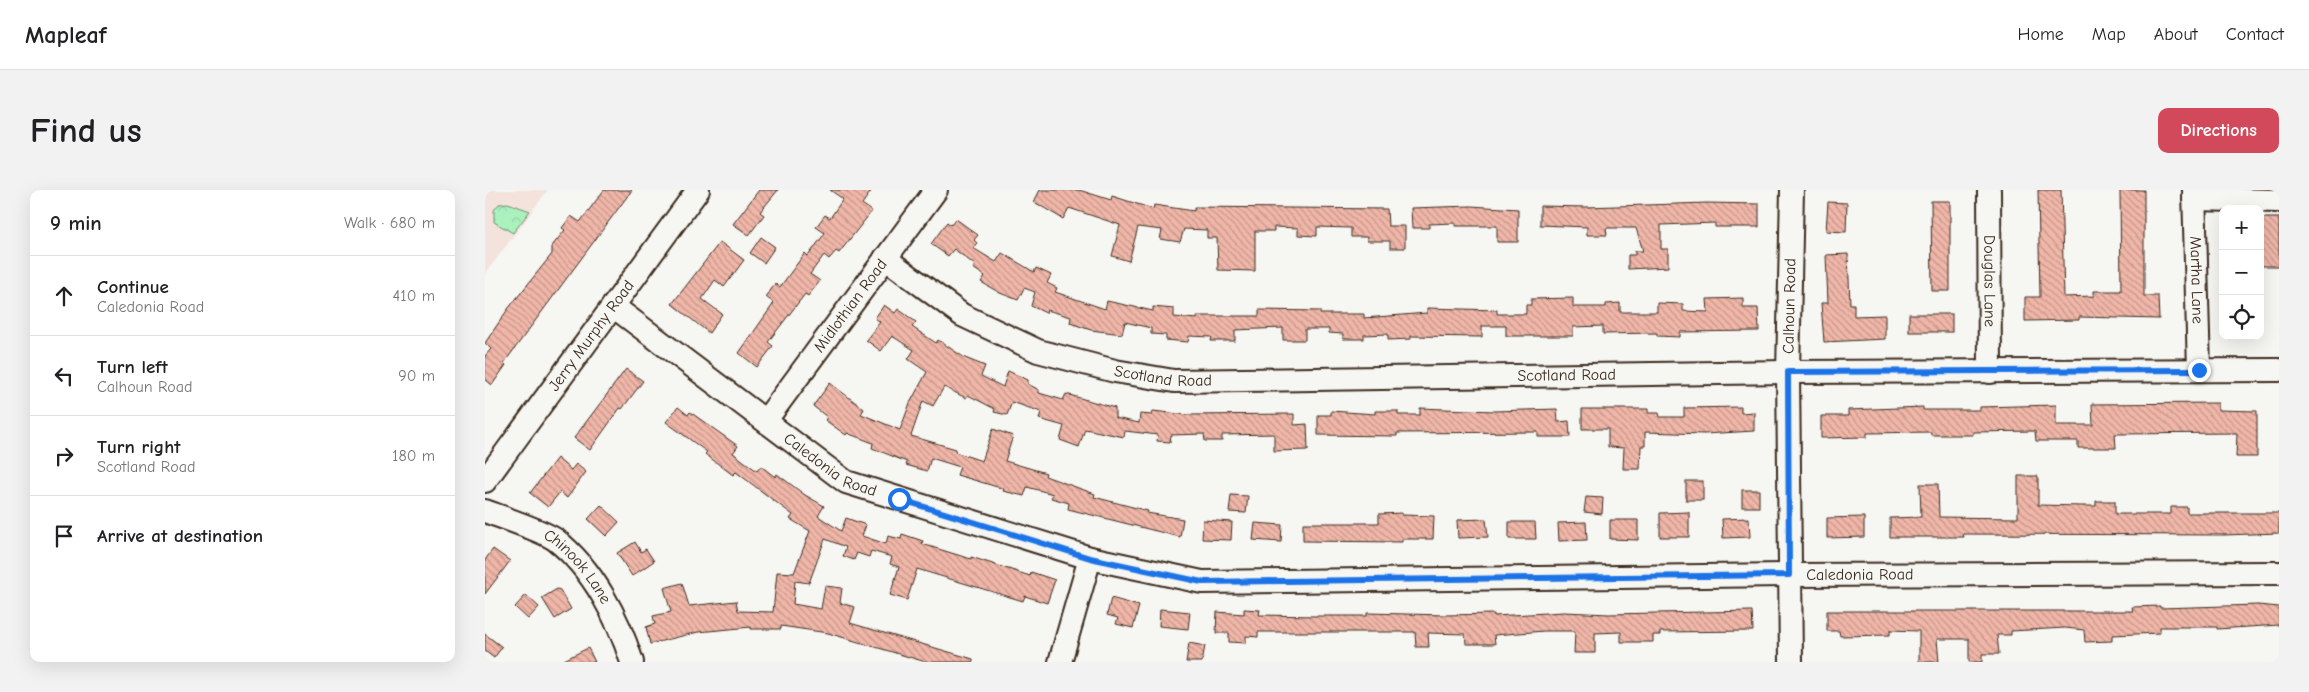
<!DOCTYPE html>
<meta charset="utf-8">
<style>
:root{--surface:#fff;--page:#f2f2f2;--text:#202124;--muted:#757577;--line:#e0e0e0;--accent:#d1495b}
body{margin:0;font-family:"Comic Neue",sans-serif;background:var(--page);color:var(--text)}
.controls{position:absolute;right:15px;top:15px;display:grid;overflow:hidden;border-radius:10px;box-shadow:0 5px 20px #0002}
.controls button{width:45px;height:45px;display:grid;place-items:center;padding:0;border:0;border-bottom:1px solid var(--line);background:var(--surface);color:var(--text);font:25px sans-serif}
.stop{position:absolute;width:15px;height:15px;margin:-11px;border:4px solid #1a73e8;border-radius:50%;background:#fff}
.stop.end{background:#1a73e8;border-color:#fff;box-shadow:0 1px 5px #0008}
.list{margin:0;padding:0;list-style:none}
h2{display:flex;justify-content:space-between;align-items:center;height:65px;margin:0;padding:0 20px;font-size:21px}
h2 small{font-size:16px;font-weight:400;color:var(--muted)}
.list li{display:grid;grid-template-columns:32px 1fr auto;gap:15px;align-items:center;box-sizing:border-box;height:80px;padding:0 20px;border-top:1px solid var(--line)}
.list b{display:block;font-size:19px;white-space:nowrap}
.list p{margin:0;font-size:16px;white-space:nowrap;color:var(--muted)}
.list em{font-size:16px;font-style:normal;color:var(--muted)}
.icon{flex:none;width:28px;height:28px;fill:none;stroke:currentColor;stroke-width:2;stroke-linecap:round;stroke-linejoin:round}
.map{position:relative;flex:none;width:1794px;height:472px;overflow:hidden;border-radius:10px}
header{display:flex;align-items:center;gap:30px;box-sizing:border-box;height:70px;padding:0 25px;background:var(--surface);border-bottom:1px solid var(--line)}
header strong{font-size:24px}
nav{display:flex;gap:28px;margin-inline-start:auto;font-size:18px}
.intro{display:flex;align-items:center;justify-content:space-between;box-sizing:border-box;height:120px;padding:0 30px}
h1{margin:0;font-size:35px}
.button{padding:12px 22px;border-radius:10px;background:var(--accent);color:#fff;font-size:18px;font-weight:700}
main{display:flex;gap:30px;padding:0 30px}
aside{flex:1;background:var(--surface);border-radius:10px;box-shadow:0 5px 20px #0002}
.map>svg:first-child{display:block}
</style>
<header>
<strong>Mapleaf</strong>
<nav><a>Home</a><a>Map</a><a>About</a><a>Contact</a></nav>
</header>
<div class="intro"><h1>Find us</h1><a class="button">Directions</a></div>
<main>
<aside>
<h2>9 min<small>Walk · 680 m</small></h2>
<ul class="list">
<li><svg class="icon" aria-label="ahead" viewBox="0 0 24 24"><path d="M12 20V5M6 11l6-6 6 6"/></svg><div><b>Continue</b><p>Caledonia Road</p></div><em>410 m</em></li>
<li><svg class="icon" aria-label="left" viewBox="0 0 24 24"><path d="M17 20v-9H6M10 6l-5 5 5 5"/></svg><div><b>Turn left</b><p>Calhoun Road</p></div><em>90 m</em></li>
<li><svg class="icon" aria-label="right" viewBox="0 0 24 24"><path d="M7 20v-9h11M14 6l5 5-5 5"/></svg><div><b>Turn right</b><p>Scotland Road</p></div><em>180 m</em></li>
<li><svg class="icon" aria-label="arrive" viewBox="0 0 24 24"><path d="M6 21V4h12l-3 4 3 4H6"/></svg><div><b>Arrive at destination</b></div></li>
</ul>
</aside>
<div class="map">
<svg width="1794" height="472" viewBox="0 0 1794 472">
<defs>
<pattern id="park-crowns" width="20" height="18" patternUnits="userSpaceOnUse" patternTransform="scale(1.25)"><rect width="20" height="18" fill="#aaf1be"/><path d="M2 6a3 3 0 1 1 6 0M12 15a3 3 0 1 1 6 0" fill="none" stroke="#93cfa3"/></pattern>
<pattern id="building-back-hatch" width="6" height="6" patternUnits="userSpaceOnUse" patternTransform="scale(1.25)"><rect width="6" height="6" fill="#f0b7a9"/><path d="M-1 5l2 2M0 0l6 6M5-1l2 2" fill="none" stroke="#c49589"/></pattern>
</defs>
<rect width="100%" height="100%" fill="#f6f6f2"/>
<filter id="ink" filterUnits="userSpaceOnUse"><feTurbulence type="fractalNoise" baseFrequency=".02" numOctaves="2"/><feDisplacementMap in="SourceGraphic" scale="10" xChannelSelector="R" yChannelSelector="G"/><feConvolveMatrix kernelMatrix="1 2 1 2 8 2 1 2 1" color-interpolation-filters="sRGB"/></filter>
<g filter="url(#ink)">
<path fill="#f4e3dc" d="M0,0H63L0,84Z"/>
<path fill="url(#park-crowns)" stroke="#728e6e" d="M23,13L45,21L28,43L9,32V20L14,14Z"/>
<g fill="url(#building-back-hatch)" stroke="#3b2a1e">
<path d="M119,0H147L19,173L21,175L7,195L0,189V166L6,159L0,153L23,119L67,64V56L80,40L77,38L86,26L95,32Z"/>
<path d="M274,0H293L275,22L279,25L264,45L248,34Z"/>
<path d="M345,0H387L377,14L387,21L354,63L351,61L344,69L339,65L325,84L335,91L323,106L320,104L283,152L288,156L272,177L254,163L289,113L281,107L290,94L295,97L320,63L323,66L340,43L331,37L340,25L345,28L358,9Z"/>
<path d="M555,0H594L626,10L627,6L668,19L669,15L709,21V17L902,19L903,36H920V58H905V51H882V47H866V38L832,37V46L813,45V38L789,37V41H770V81L733,80L732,48H722V40L699,39L695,52L675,49L677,40L653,37L644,71L627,66L635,35L584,18L578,29L549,12Z"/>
<path d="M1553,0H1576L1579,107L1609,106V101H1636L1635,0H1659V106H1673L1674,129L1594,127V130L1540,131V107H1555Z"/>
<path d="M1446,11H1465V101H1447Z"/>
<path d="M1343,12L1362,13L1361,42L1341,41Z"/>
<path d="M1222,13L1274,14V37H1230V33L1176,35V59H1183V77L1143,79V65H1150V61H1158L1151,38H1121L1122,45H1102V37L1055,35V16L1101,17Z"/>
<path d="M986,16L1033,19V52H1012V36H970V33L944,34V38H927L926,18Z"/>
<rect x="1775" y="28" width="19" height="48"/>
<path d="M471,29L493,45L489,50L492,53L488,58L511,72L517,63L549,82L551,78L566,85L562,93L572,98L570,102L620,119L622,111L668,121V117L689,119V127L712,129V126H774V120L835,121V124H879V128L942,123V118L1012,120V124H1041V115H1046V109L1088,108V117H1121V114L1135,113V122H1172V113L1198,114V121L1223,122L1222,109L1258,108V118H1273L1274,141L1195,142V147L1172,146V143L1118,144V136L1088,137V146H1021V136H997V147L926,146V149L903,150V144L879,145V149H858V144L844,143V139H820V150H798V138L750,140V151H726L727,147L704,146L703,152L681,150V145L666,144V138L640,132L637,144L606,140L585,133L586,127L562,120L561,123L546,116L550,102L539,98L533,110L515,103L496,92L500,86L488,78L490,75L469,59L463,66L446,54L462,32L466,35Z"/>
<path d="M276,47L290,57L279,73L265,63Z"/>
<path d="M235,52L259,70L239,97L230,90L217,109L237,124L224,143L187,114Z"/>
<path d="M1363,64L1365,114H1369V126L1400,125V149L1339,152L1336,113H1343L1341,65Z"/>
<path d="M399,115L410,123L413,119L431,132L427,137L451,153L453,150L480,168L500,176L496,186L518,197L523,181L543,190V194L554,200V203L578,210L581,204L630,218V228L654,233L655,224L667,225L668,221L703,225L809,224V235L822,234L823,260L789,261V244L737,245V251H720L719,244L686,245L685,252L672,251L673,245L640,241L639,247L600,239L594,257L575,250L579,236L554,229L556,222L527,212L522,225L509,222L510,219L483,205L481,208L459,197L448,216L438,211L426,246L471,259L470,262L497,271L508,239L528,246L520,271L561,283L560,286L610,304L609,307L663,321L662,323L698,329L695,347L583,319L584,313L566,308L568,304L542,297L539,306L518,301L519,299L472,285L475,277L446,268L442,281L421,275L422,272L387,258L388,253L362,243L361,245L340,230L342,227L328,216L345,193L379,219L376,224L415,240L425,213L442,182L423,169L429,160L407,146L396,161L381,150L395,132L390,128Z"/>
<rect x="1424" y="124" width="43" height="18"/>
<path d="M141,179L158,191L137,219L135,218L105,260L89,248Z"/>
<path d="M1733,213V220L1772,221V267H1751L1752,243L1630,244L1631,258H1593V251H1551L1550,241L1488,242V245H1446V242L1382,243V247L1336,248V226H1363V220L1438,217V220H1495V217L1571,215V235H1608L1607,214Z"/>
<path d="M193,217L203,225L205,222L253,256L248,263L272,281L276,276L290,287L292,284L320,305L339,316L333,326L356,341L361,328L381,335L377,346L401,354L403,346L416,349L417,344L438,351L437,354L486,369V367L545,386L546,382L570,390L562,413L540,406L538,411L432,379L422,410L405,405L414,377L405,374L407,367L386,361L384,367L372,363L369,370L358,366L361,357L340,349L324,393L310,391L308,414L336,419L340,396L357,398L355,413L370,417L365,433L488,469V472H441L343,443L296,436V439H266V437L213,442L165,454L161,437L170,434L168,426L186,422L179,398L197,393L204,416L251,411L253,421L288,422L292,382L309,383L325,341L305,329L308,325L251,282L248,285L220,264L222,262L181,232Z"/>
<path d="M1256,217V223L1269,222V241L1219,244L1160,242V256H1156L1155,279H1138L1139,258L1123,257V239H1097V219H1163V223H1174L1175,227H1199V218Z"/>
<path d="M935,218L1009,221L1072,219L1073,232L1084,231L1085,247H1053V242L912,243V246L833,245V225H846V221L890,224V221H913V225H935Z"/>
<path d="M72,268L86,280L91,274L101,282L82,308L75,302L63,317L45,303Z"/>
<path d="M1533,286H1553V315L1597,316H1611V311H1630V324H1686V317H1702V323H1794V343L1739,345L1478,344L1479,347H1405V328L1436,327L1435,294H1453L1454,327L1533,328Z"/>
<rect x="1201" y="291" width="17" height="19"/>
<rect x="1257" y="300" width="17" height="17"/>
<path d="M746,305L763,306L761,323L744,322Z"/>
<path d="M1101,307L1118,308L1117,324L1099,322Z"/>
<path d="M116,315L134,332L121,346L103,329Z"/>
<path d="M1204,322V347H1175V323Z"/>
<path d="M917,323V325L949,326L948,349H917V352L818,351V333H894V324Z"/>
<path d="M1379,327V347L1342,348V328Z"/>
<path d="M1264,328L1265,347L1238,348L1237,329Z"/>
<path d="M1001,329L1003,347L973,348L972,330Z"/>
<path d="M718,330L747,332L746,350L717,349Z"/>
<path d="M1125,330H1153V350L1125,349Z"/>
<path d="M1024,332H1050L1051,349H1024Z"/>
<path d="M1101,332L1102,350L1074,351L1073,333Z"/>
<path d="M770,333L797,335L796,352L768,350Z"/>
<path d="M150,352L156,362L161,359L169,371L147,386L132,363Z"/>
<path d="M8,359L25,371L0,404V370Z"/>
<path d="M72,399L75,400L86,419L70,429L57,408Z"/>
<path d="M41,405L54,417L43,429L30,417Z"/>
<path d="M626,408L654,416L648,438L631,434L633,428L622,425Z"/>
<path d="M1773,415L1794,417V435L1732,439V437H1675V443L1627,445V451L1600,452L1599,440L1580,438L1526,441V445H1512L1514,464H1497V472H1484V449H1452L1454,472H1434V441L1405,440V445L1355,446L1354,441H1342V421H1648L1647,417L1675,416V418Z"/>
<path d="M675,419L705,422L703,439L674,436Z"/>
<path d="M759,419L775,420L774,425L831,426H882V423L960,425L1009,424V426L1079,422L1124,424L1267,421L1268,441L1175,442V445H1168V452H1136V442L1110,443V463H1089L1090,441H1059L1009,445L1010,454H981L980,444L943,443L944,457H931L930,442H773V447L761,446V453L744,452V443H731L732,422L759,424Z"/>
<path d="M0,444L17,457L9,468L0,461Z"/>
<path d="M704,453L720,456L717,472H701Z"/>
<path d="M103,458L110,472H75Z"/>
</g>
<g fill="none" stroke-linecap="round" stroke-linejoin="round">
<defs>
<g id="minor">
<path id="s1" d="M1504,0L1505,182"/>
<path id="s2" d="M1709,0L1714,180"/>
<path d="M1709,9L1794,11"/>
<path id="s3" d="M400,68L477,125L553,161L630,181L689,191L1303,182L1794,180"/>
<path id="s4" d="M128,116L361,292L605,368L717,392L1304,385L1794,383"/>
<path id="s5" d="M281,230L451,0"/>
<path id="s6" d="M0,291L213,0"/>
<path id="s7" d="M0,321C16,327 59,341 71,350C108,379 133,428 147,472"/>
<path d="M575,472L605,368"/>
<path id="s8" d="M1306,472L1303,182L1307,0"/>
</g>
</defs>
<use href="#minor" stroke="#3b2a1e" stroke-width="26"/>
<use href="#minor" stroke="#f6f6f2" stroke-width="22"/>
</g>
</g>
<g fill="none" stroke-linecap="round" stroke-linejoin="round" filter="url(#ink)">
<path stroke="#1a73e8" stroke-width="6" d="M414,309L605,368L717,392L1304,385L1303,182L1714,180"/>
</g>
<g text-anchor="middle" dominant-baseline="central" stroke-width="4" stroke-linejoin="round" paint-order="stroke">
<g font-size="16" fill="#3b2a1e" stroke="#f6f6f2">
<text stroke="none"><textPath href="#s2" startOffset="90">Martha Lane</textPath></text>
<text stroke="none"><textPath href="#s1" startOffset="91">Douglas Lane</textPath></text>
<text stroke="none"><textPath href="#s5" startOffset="142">Midlothian Road</textPath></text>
<text stroke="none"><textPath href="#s8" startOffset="356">Calhoun Road</textPath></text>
<text stroke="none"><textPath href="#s6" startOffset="180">Jerry Murphy Road</textPath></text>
<text stroke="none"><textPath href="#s3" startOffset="308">Scotland Road</textPath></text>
<text stroke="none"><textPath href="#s3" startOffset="712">Scotland Road</textPath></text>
<text stroke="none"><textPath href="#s4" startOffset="270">Caledonia Road</textPath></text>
<text stroke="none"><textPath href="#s7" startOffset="111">Chinook Lane</textPath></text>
<text stroke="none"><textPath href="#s4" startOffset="1320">Caledonia Road</textPath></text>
</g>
</g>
</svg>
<div class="controls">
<button>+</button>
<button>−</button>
<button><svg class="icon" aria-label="locate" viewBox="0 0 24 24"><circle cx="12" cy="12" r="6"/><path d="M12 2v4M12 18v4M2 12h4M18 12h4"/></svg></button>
</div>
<div class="stop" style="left:414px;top:309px"></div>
<div class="stop end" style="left:1714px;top:180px"></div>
</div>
</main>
